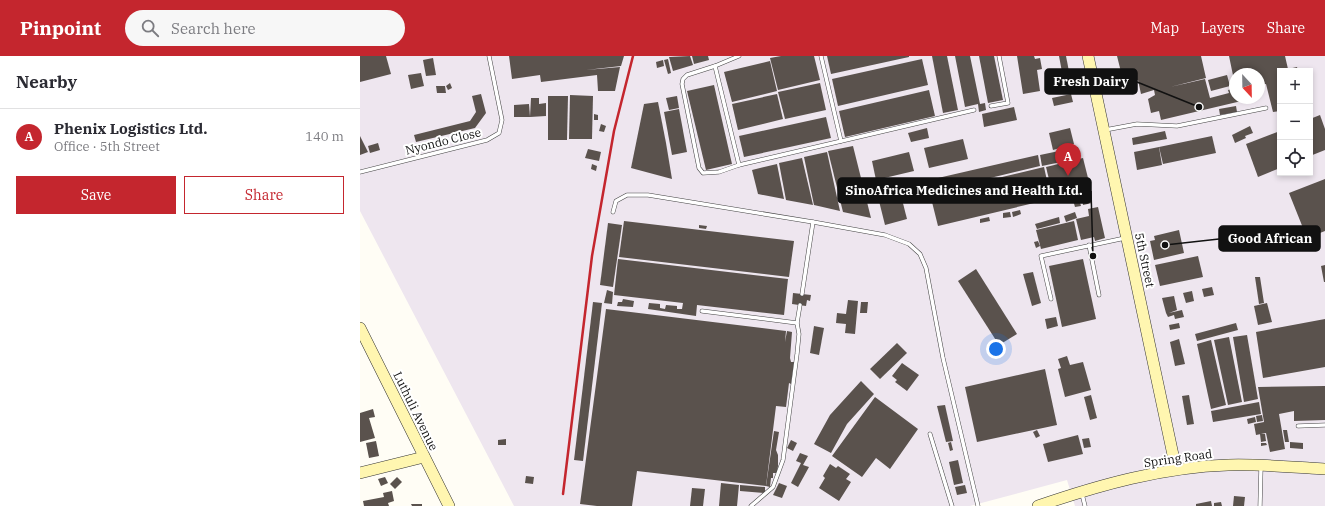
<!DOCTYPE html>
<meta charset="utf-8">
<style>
:root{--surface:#fff;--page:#f7f7f7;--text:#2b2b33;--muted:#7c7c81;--line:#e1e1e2;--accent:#c4262e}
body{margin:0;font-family:"IBM Plex Serif",serif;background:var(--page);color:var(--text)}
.controls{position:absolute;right:12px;top:12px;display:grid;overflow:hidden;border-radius:0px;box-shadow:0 2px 6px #0003}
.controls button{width:36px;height:36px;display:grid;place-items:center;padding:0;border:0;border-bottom:1px solid var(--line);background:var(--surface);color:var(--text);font:20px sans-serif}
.compass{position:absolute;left:869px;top:12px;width:36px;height:36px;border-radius:50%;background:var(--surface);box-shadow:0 2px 6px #0003;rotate:158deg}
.you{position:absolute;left:636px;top:293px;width:14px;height:14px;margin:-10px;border:3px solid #fff;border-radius:50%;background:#1a73e8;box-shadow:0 0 0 6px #1a73e833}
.badge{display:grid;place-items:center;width:26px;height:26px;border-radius:50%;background:var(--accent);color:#fff;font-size:13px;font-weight:700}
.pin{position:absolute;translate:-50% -33px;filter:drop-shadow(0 1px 2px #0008)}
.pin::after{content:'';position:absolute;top:21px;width:14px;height:12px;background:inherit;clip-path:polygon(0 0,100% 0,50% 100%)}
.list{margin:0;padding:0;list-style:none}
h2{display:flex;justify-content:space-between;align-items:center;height:52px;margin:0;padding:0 16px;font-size:17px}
h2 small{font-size:13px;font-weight:400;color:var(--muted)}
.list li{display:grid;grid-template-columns:26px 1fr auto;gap:12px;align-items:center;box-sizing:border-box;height:56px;padding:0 16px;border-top:1px solid var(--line)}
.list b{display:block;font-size:15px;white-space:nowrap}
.list p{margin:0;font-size:13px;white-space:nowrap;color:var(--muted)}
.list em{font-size:13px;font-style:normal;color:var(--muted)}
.actions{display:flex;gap:8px;padding:12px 16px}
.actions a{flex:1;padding:9px 0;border:1px solid var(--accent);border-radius:0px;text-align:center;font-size:14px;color:var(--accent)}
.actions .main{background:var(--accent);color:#fff}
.icon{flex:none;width:22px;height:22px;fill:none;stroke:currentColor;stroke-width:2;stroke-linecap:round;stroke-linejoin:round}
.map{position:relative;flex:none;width:965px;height:450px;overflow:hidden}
header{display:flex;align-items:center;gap:24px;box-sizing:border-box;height:56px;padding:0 20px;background:var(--accent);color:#fff}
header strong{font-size:19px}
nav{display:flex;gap:22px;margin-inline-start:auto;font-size:14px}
.search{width:280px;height:36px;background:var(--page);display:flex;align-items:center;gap:10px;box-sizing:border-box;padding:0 14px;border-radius:22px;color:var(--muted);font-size:15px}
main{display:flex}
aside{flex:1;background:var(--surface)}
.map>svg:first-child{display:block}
</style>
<header>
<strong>Pinpoint</strong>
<div class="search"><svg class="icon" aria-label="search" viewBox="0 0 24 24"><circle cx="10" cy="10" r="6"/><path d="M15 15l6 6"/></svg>Search here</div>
<nav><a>Map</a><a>Layers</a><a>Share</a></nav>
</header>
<main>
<aside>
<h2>Nearby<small></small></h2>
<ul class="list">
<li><span class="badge">A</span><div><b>Phenix Logistics Ltd.</b><p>Office · 5th Street</p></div><em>140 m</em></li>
</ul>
<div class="actions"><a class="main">Save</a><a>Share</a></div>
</aside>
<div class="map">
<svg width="965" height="450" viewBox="0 0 965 450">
<rect width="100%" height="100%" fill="#fffdf5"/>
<path fill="#eee6ef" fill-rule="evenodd" d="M0,0H965V450H715L707,424L610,450H154L0,155ZM920,15H950V117H920ZM875,18H899V42H875Z"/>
<g fill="#5a524d">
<path d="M0,0H26L31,18L0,26Z"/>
<path d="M149,0H264L261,10L226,14L260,11L255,35H238L237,19L181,26L180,19L152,23Z"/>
<path d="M330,0L333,9L313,15L309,1Z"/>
<path d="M332,0H348L349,4L334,8Z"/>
<path d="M421,0H454L460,24L418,34L410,2Z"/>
<path d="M467,0H549V1L471,18Z"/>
<path d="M572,0H587L598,54L583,57Z"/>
<path d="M595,0H610L620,48L625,47L626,54L619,56L618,48L605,51Z"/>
<path d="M619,0H634L643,44L628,47Z"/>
<path d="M657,0H674L675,3L680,2L682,13L677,14L680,35L663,38Z"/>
<path d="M699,0H706L712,31L705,32Z"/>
<path d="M757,0H841L846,22L810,31L845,23L850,42L869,37L868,34L875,32V42L890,43L801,64L799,55L791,57L788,43L795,39L794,34L781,38L778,24L764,28Z"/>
<path d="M869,0H925L928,13L937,11L938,15H920V55L913,56L906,28L899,29V18H875L874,24Z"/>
<path d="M73,2L76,19L66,20L63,4Z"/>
<path d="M308,3L311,17L308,18L304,4Z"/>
<path d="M562,3L568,29L478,50L472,23Z"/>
<path d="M303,4L304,10L297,12L296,6Z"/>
<path d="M410,5L417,35L372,46L364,16Z"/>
<path d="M61,17L64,30L51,33L48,19Z"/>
<path d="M867,19L870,30L851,35L848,24Z"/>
<path d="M90,27L92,32L88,34L86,30Z"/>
<path d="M460,27L466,54L425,63L418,36Z"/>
<path d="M354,29L372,108L346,114L327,35Z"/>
<path d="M76,30H85L86,37H77Z"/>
<path d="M569,34L575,60L485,81L479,55Z"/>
<path d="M121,38L126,57L115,72L56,86L54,79L110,65L116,56L112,40Z"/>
<path d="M417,38L423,63L378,74L372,48Z"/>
<path d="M711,38L713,46L694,50L692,42Z"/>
<path d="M210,39L233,40L232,83H209Z"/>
<path d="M188,40H208L207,84H188Z"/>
<path d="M317,40L319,52L309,54L306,42Z"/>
<path d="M171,42H179V48L186,47V60L170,61Z"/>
<path d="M298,46L306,87L312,123L271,112L284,48Z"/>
<path d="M169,48L170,61H154V49Z"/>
<path d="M876,50L877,56L860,59L859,53Z"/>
<path d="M654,51L657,64L624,71L622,58Z"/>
<path d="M319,53L327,96L312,99L304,56Z"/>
<path d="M234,58L238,59V64H234Z"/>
<path d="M960,59L965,73V94L950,100V63Z"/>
<path d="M466,61L471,82L384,101L379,80Z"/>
<path d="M241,68L246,70L244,76L239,75Z"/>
<path d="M890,70L893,77L885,80L886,82L875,87L872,79Z"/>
<path d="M567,72L569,82L551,86L548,77Z"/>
<path d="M710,72L714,88L693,94L689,77Z"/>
<path d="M805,75L807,83L773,89L772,82Z"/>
<path d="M920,75V112L898,121L886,88Z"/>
<path d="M0,80L8,96L0,99Z"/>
<path d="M852,80L856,97L803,108L799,91Z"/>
<path d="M603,83L608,103L569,112L564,92Z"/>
<path d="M18,87L20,94L10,97L8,90Z"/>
<path d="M493,90L511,162L483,156L468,95Z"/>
<path d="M718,91L720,102L682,110L680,99Z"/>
<path d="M799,91L802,109L777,114L774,96Z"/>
<path d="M228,93L241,96L239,105L225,102Z"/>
<path d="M467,96L480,155L454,149L444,101Z"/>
<path d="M549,96L554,115L516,124L512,105Z"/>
<path d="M678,99L680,110L568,137L565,125Z"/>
<path d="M442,102L453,149L426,144L419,107Z"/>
<path d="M723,102L731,134L694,144L686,111Z"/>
<path d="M232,108L237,110L236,115L231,113Z"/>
<path d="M417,108L424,143L398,138L392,114Z"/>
<path d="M684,111L691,143L578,170L570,138Z"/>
<path d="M965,123V175L947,182L929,137Z"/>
<path d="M537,124L547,163L525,169L515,129Z"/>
<path d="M731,140L732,147L723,149L722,141Z"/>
<path d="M719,143L721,150L715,151L713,144Z"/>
<path d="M738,151L745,182L735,185L734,181L721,184L716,163L729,160L728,153Z"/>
<path d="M660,154L661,158L653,161L652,156Z"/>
<path d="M650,156L651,161L643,162V157Z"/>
<path d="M715,156L717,162L706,166L704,160Z"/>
<path d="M629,161L630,165L620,167V163Z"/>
<path d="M699,161L700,167L677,173L675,168Z"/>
<path d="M264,165L434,185L429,221L259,201Z"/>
<path d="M714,165L718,184L681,193L676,174Z"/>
<path d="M248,167L262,169L253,231L240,229Z"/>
<path d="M339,169L347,170L346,173L339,172Z"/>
<path d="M819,174L824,197L794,204L790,185L795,184L794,180Z"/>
<path d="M678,185L680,190L676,192L674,186Z"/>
<path d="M838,200L843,221L800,230L795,209Z"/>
<path d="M258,203L428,223L424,259L337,249L336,260L288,253L289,247L300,248V252L305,253L306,249L317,250V253H322L323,247L254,239Z"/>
<path d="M723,203L736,263L702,271L689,210Z"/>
<path d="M965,209V226H964L961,210Z"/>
<path d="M616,213L657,278L639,289L598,225Z"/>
<path d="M673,216L681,247L672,250L663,218Z"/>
<path d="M895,221H900L904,247L899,248Z"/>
<path d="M852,231L854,239L844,241L842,233Z"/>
<path d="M247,234L253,236L252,248L244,247Z"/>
<path d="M832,235L834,245L826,247L823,237Z"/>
<path d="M433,237L451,239L450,245L447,244L446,250L432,248Z"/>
<path d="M814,240L817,254L809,257L822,254L824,261L815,263L814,259L808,261L806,257L802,242Z"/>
<path d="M263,243L274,245L273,251L257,250L258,246H262Z"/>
<path d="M488,244L498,245L495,278L485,277L486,268L476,267L477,257L486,258Z"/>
<path d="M233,246L242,247L223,405L214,404Z"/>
<path d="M501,246H508L507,257H500Z"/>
<path d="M907,247L912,266L898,269L894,250Z"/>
<path d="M246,253L426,275L425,286L427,275L432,276L430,302L431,306H434L431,328L429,327L426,351L416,350L406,430L277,415L272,450H237L220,448Z"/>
<path d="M696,261L698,270L687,273L685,263Z"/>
<path d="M965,263V311L903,322L896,276Z"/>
<path d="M819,267L820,272L810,274L809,269Z"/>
<path d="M876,267L878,274L837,285L835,278Z"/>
<path d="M454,270L464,272L459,299L450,297Z"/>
<path d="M887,279L898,343L884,346L873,281Z"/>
<path d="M869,281L882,346L868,349L854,284Z"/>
<path d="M819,283L825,308L815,310L810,286Z"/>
<path d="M851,284L866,349L851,353L837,288Z"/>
<path d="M537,287L547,297L520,323L510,313Z"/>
<path d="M707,300L710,309L723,306L731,334L705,341L698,313L701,312L698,303Z"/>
<path d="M542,307L559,319L547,335L535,326L537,324L532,320Z"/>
<path d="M685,313L697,369L617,386L605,331Z"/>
<path d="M501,325L514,338L487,368L471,397L454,388L470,359Z"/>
<path d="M965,330V364L934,365V355L919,358L925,393L910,396L906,377L896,379L894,368L904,366L898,331Z"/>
<path d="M731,339L737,362L730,364L724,341Z"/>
<path d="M829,339L834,368L827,369L822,340Z"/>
<path d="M515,341L558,373L530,413L516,402L502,421L472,400Z"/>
<path d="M899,346L901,358L853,366L851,355Z"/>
<path d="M585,349L593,385L586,386L577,350Z"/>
<path d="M13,353L15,361L9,362L15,382L0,386V357Z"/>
<path d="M902,359L903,365L897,366L896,360Z"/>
<path d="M895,361L896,366L888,368L887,363Z"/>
<path d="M677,374L680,380L676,382L673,376Z"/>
<path d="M923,374H927L929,386H925Z"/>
<path d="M414,375L419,376L416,394L418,399V410L417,417H413V422H411L410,431L406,430Z"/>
<path d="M900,378H905L906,385L901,386Z"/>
<path d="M718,379L723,398L688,406L683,388Z"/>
<path d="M729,382L731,391L724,392L722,383Z"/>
<path d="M146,383V389H138V384Z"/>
<path d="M431,384L437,387L433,395L427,392Z"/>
<path d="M16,385L19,400L9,402L6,387Z"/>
<path d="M591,386L593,394L590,395L588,387Z"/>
<path d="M930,386L943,387V393L930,392Z"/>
<path d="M901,387H906L907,389L901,390Z"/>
<path d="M440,397L448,400L443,409L449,411L438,431L431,427L441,407L436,405Z"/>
<path d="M598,404L603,427L594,429L589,406Z"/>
<path d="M470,408L476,412L478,410L490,418L486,423L491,426L479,445L459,432L465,422L463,420Z"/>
<path d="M166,420L174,421L173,428L165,427Z"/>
<path d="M25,421L28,427L21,430L18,423Z"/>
<path d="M37,421L42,426L35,433L30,428Z"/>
<path d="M361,427L379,429L377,450H359Z"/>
<path d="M419,427L427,430L422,442L413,439Z"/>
<path d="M380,429L405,431V437L380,435Z"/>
<path d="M605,429L607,437L597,439L595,431Z"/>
<path d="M332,432L345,433L343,450H330Z"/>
<path d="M32,435L34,445L28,447L29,450H4L3,445L24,441L23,437Z"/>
<path d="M874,440L885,441L884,450H873Z"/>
<path d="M851,445L852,450H836V448Z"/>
<path d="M861,446L862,450H854V447Z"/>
<path d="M51,448H62V450H52Z"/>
</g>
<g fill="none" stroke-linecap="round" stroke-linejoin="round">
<defs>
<g id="lane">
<path d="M379,0L355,10L379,109L614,54"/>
<path d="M461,0L481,85"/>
<path d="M355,10L327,19L323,23L322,28L339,112L343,117L359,116L379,109"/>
<path d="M631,50L648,47L639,0"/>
<path d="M745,74L777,68L817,70L906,52"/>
<path d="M0,116L127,84L139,77L142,64L129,0"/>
<path d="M253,156L256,145L267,139H288L453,166L442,238"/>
<path d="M453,166L525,179L549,188L560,198L566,212L583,302L618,450"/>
<path d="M729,189L739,239"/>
<path d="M691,243L681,200L765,182"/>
<path d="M342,255L437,267"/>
<path d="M938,370L965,369"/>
<path d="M570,378L592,450"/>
<path d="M722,438L725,450"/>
<path d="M391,450L413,431L423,404L437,298L439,278L437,267L440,249"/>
<path d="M900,450L901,411"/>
</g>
<g id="secondary">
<path d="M728,0L816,413"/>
<path d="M0,272L89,450"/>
<path d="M0,417L64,401"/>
<path d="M678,450C739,429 803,411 868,409C900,408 933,411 965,413"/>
</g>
</defs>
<use href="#lane" stroke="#444" stroke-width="4.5"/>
<use href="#secondary" stroke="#333" stroke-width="12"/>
<use href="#lane" stroke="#fff" stroke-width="3.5"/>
<use href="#secondary" stroke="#fff6b0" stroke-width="11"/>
<path stroke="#c4262e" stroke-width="2.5" d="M203,438L232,200L254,75L273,0"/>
</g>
<g text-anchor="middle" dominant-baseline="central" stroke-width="4" stroke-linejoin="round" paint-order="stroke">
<g font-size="12" fill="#111" stroke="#fff">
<text transform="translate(83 85) rotate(-14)">Nyondo Close</text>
<text transform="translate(785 204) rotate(78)">5th Street</text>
<text transform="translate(56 355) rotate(64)">Luthuli Avenue</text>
<text transform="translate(818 402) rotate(-8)">Spring Road</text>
</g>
</g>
<path fill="none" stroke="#111" stroke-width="1.5" d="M839 51L777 26M733 200L731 135M805 189L859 183"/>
<g fill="#111" stroke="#fff" stroke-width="1.5">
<circle cx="839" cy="51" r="4"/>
<circle cx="733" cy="200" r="4"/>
<circle cx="805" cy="189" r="4"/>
</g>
<g fill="#111" stroke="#111" stroke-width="1.5">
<rect x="685" y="13" width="92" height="25" rx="4"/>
<rect x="478" y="122" width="253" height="25" rx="4"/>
<rect x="859" y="170" width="101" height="25" rx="4"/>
</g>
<g font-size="13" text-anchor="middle" font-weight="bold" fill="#fff">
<text x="731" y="30">Fresh Dairy</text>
<text x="604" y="139">SinoAfrica Medicines and Health Ltd.</text>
<text x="910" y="187">Good African</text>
</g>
</svg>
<div class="controls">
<button>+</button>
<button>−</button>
<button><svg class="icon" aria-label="locate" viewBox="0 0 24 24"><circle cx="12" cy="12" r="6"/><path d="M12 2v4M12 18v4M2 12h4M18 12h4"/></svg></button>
</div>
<svg class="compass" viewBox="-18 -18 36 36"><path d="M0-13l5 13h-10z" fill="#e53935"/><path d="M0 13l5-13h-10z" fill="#7c7c81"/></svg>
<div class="you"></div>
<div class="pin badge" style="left:708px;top:120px">A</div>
</div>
</main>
